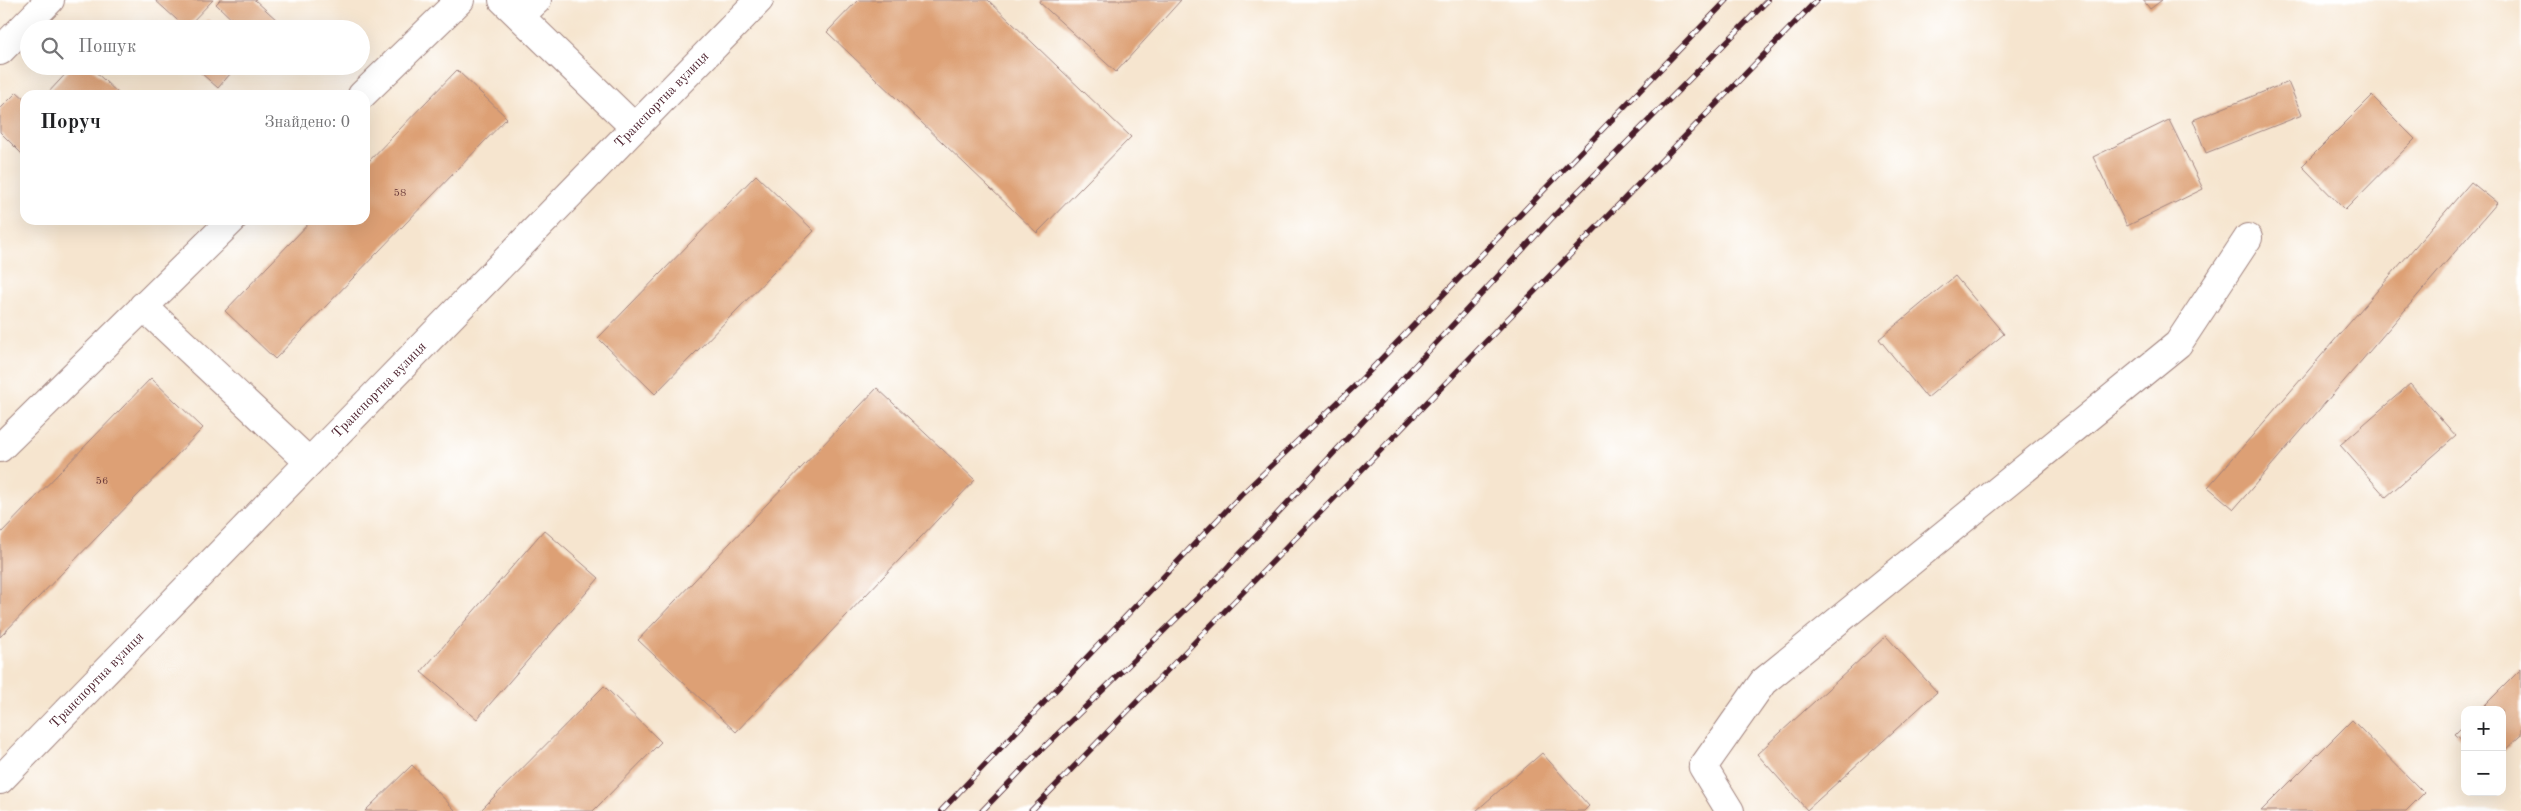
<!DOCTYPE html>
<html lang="uk">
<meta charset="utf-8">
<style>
:root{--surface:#fff;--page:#f6f6f6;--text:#202124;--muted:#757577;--line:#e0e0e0}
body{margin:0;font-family:"Old Standard TT",serif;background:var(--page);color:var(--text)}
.controls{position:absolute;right:15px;bottom:15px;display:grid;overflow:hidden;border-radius:10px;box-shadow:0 5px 20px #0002}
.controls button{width:45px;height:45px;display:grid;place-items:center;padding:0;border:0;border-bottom:1px solid var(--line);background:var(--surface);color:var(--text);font:25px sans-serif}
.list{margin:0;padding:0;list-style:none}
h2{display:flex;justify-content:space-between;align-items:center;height:65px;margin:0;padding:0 20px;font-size:21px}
h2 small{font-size:16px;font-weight:400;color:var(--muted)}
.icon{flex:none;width:28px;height:28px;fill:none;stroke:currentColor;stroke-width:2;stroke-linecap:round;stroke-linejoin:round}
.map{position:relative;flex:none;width:2521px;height:811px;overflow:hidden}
.search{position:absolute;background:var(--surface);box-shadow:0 5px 20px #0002;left:20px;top:20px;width:350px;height:55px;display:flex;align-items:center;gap:12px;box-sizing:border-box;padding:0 18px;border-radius:28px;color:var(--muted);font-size:19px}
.panel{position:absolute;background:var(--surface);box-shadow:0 5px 20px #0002;left:20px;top:90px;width:350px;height:135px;border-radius:15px}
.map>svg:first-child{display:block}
</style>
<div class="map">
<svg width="2521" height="811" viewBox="0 0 2521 811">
<rect width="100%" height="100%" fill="#fff"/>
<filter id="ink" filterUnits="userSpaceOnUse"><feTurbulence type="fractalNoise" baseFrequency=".02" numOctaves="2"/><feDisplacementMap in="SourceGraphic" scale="10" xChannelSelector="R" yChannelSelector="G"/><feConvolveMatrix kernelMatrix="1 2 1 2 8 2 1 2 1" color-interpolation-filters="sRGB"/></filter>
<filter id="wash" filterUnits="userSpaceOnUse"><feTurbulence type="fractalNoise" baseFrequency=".0096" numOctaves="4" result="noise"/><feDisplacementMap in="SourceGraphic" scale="20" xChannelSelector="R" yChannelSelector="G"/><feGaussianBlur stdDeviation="1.12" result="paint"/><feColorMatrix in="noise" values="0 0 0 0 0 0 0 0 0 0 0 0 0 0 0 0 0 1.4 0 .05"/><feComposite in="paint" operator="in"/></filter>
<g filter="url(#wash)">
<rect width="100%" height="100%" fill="#f6e5cf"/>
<g id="blocks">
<g fill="#dda074">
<path d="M155,0H213L186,28Z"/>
<path d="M220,0H255L278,21L271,29H242L216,4Z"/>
<path d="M858,0H988L1131,137L1037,233L827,32Z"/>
<path d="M1040,0H1181L1116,72L1039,2Z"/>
<path d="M2143,0H2162L2150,9Z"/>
<path d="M208,19L220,29H200Z"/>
<path d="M73,66H89L120,95H46Z"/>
<path d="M193,66H237L218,88Z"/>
<path d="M457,70L507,118L275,359L225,311L312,220H365V165Z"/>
<path d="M2288,82L2302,115L2206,153L2193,120Z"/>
<path d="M17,92L25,99V157L0,132V109Z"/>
<path d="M2372,96L2415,139L2345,210L2302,166Z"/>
<path d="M2169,120L2203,189L2127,226L2093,157Z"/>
<path d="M756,175L814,231L655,394L598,338Z"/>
<path d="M2471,182L2497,203L2234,509L2208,487Z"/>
<path d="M1955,276L2004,334L1927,398L1879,339Z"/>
<path d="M151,378L203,428L0,637V534Z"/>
<path d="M2410,384L2456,436L2386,497L2340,445Z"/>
<path d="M877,388L975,480L736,732L638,640Z"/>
<path d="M544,530L599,578L477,719L421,672Z"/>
<path d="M1886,636L1937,692L1807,810L1757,754Z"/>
<path d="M2521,669V735L2502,753V710H2480Z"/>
<path d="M604,686L661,742L593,811H480Z"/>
<path d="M2352,720L2424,793L2406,811H2261Z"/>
<path d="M2465,724V743L2455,734Z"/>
<path d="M1542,753L1589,806L1584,811H1476Z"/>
<path d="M412,765L456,811H365Z"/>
</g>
</g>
</g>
<g filter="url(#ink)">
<use href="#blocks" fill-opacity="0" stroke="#a0827d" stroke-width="1"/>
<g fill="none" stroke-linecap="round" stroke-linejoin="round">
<defs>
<g id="minor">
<path d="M503,0L634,127"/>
<path d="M520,16L537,0"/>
<path d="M0,51L50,0"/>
<path d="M362,95L460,0"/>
<path d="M143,306L309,462"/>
<path d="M0,448L232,220"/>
<path id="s1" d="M0,780L759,0"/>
<path d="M1730,811L1703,767L1763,682L2178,344L2248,238"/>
</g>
</defs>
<use href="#minor" stroke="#a0827d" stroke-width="30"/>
<use href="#minor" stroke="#fff" stroke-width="28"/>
<defs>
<g id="rail">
<path d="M941,811L1241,495L1359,382L1727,0"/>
<path d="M982,811L1036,755L1211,585L1553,217L1768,0"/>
<path d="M1031,811L1817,0"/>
</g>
</defs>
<use href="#rail" stroke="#4a1f2b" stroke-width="5.5"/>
<use href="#rail" stroke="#fff" stroke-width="4" stroke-dasharray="11" stroke-linecap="butt"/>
</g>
</g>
<g text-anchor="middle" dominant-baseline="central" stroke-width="4" stroke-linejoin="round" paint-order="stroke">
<g font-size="11" fill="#6f3f3d">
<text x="400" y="193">58</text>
<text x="102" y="481">56</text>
</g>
<g font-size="14" fill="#4a1f2b" stroke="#fff">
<text stroke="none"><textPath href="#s1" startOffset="949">Транспортна вулиця</textPath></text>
<text stroke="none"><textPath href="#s1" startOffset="544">Транспортна вулиця</textPath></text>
<text stroke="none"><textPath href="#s1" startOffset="139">Транспортна вулиця</textPath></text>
</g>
</g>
</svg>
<div class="controls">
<button>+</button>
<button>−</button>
</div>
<div class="search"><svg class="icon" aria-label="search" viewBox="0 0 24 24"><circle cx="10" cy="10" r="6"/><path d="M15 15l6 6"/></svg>Пошук</div>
<section class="panel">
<h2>Поруч<small>Знайдено: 0</small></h2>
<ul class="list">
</ul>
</section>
</div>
